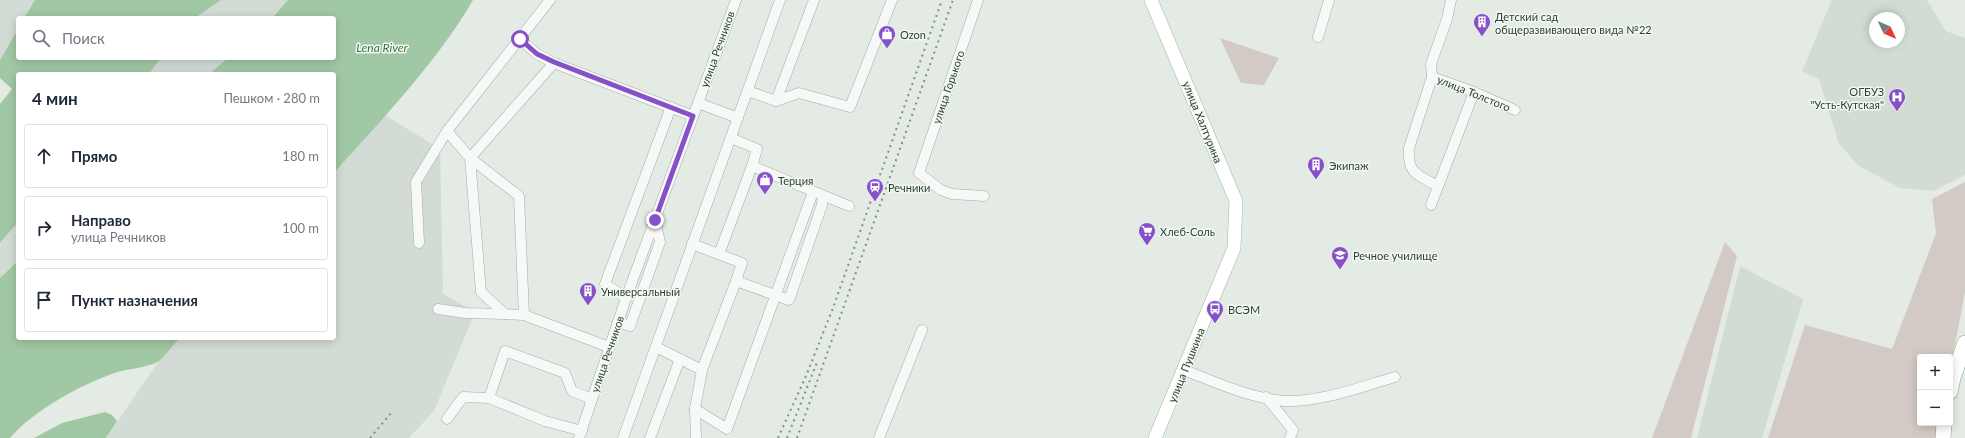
<!DOCTYPE html>
<html lang="ru">
<meta charset="utf-8">
<style>
:root{--surface:#fff;--page:#f2f2f3;--text:#1f2937;--muted:#747a83;--line:#e0e1e3}
body{margin:0;font-family:Lato,sans-serif;background:var(--page);color:var(--text)}
.controls{position:absolute;right:12px;bottom:12px;display:grid;overflow:hidden;border-radius:4px;box-shadow:0 2px 10px #0003}
.controls button{width:36px;height:36px;display:grid;place-items:center;padding:0;border:0;border-bottom:1px solid var(--line);background:var(--surface);color:var(--text);font:20px sans-serif}
.compass{position:absolute;left:1869px;top:12px;width:36px;height:36px;border-radius:50%;background:var(--surface);box-shadow:0 2px 10px #0003;rotate:134deg}
.stop{position:absolute;width:12px;height:12px;margin:-9px;border:3px solid #8651c7;border-radius:50%;background:#fff}
.stop.end{background:#8651c7;border-color:#fff;box-shadow:0 1px 4px #0008}
.list{margin:0;padding:0;list-style:none}
h2{display:flex;justify-content:space-between;align-items:center;height:52px;margin:0;padding:0 16px;font-size:17px}
h2 small{font-size:13px;font-weight:400;color:var(--muted)}
.list li{display:grid;grid-template-columns:26px 1fr auto;gap:12px;align-items:center;box-sizing:border-box;height:64px;margin:0 8px 8px;padding:0 8px;border:1px solid var(--line);border-radius:4px}
.list b{display:block;font-size:15px;white-space:nowrap}
.list p{margin:0;font-size:13px;white-space:nowrap;color:var(--muted)}
.list em{font-size:13px;font-style:normal;color:var(--muted)}
.icon{flex:none;width:22px;height:22px;fill:none;stroke:currentColor;stroke-width:2;stroke-linecap:round;stroke-linejoin:round}
.map{position:relative;flex:none;width:1965px;height:438px;overflow:hidden}
.search{position:absolute;background:var(--surface);box-shadow:0 2px 10px #0003;left:16px;top:16px;width:320px;height:44px;display:flex;align-items:center;gap:10px;box-sizing:border-box;padding:0 14px;border-radius:4px;color:var(--muted);font-size:15px}
.panel{position:absolute;background:var(--surface);box-shadow:0 2px 10px #0003;left:16px;top:72px;width:320px;height:268px;border-radius:4px}
.map>svg:first-child{display:block}
</style>
<div class="map">
<svg width="1965" height="438" viewBox="0 0 1965 438">
<rect width="100%" height="100%" fill="#e4ebe5"/>
<g fill="#d2dcd4" fill-rule="evenodd">
<path d="M0,0H35L24,18H18V29L0,60Z"/>
<path d="M221,0H288L272,18H195Z"/>
<path d="M1832,0H1927L1946,31L1965,38V175L1933,191L1900,188L1859,166L1839,144L1819,79L1802,71ZM1875,18H1899V42H1875Z"/>
<path d="M161,58H228L209,74H149Z"/>
<path d="M385,115L440,149L443,294L475,312L434,411L409,438H106L158,362L180,338H334V173Z"/>
<path d="M18,222V261L0,278V243Z"/>
<path d="M1740,266L1803,299L1762,438H1697Z"/>
</g>
<g fill="#d4cac5">
<path d="M1220,38L1279,58L1264,85L1241,83Z"/>
<path d="M1965,182V292L1950,371V357H1920V423H1937L1935,438H1768L1805,325L1892,349L1936,233L1932,199Z"/>
<path d="M1725,242L1737,256L1691,438H1652Z"/>
</g>
<g fill="#a1c8a5">
<path d="M35,0H221L195,18H24Z"/>
<path d="M288,0H473C438,61 381,120 334,173V74H209L228,58H334V18H272Z"/>
<path d="M18,29V58H161L149,74H18V222L0,243V60Z"/>
<path d="M18,261V338H180C173,345 166,355 159,361C151,367 128,369 117,372C82,384 34,410 10,438H0V278Z"/>
<path d="M105,412L112,415L117,421L106,438H34L62,423Z"/>
</g>
<path fill="#e4ebe5" d="M0,78L12,89L0,104Z"/>
<g fill="none" stroke-linecap="round" stroke-linejoin="round">
<defs>
<g id="minor">
<path d="M978,0L919,173L941,190L952,194L984,196"/>
<path d="M1318,37L1329,0"/>
<path d="M520,39L537,54L554,63L693,116"/>
<path d="M1432,77L1474,92L1515,110"/>
<path d="M748,91L776,101L799,93L850,107L892,0"/>
<path d="M776,101L814,0"/>
<path d="M698,103L738,118"/>
<path d="M447,131L470,158L481,292L505,314L524,315L609,347"/>
<path d="M731,138L757,149L752,166L849,206"/>
<path d="M1438,186C1418,175 1407,174 1409,148L1432,77L1431,64L1447,19L1451,0"/>
<path d="M1431,205L1474,92"/>
<path d="M419,243L416,182L447,131L550,0"/>
<path d="M692,244L742,263L736,281L789,300L822,205L823,196"/>
<path d="M719,254L752,166"/>
<path d="M626,298L605,284L671,107"/>
<path d="M438,309L465,313L505,314"/>
<path d="M524,315L519,196L470,158L554,63"/>
<path d="M618,322L630,326L660,242L655,220"/>
<path d="M656,347L702,370L695,409L727,429L813,192"/>
<path d="M702,370L736,281"/>
<path d="M1184,370C1215,382 1252,399 1285,401C1322,402 1360,387 1395,377"/>
<path d="M1266,397L1293,430L1290,438"/>
<path d="M695,409L696,438"/>
<path d="M447,419L463,397L489,398"/>
<path d="M582,431L545,421L489,398L505,351L565,373L572,391L592,399"/>
<path d="M579,438L626,298L736,0"/>
<path d="M623,438L780,0"/>
<path d="M650,438L680,359"/>
<path d="M879,438L922,330"/>
</g>
<path id="major" d="M1151,0L1236,201L1234,248L1155,438"/>
<g id="highway">
<path d="M1950,392L1953,378L1965,343"/>
<path d="M1943,438L1944,423"/>
</g>
</defs>
<use href="#minor" stroke="#a2aea4" stroke-width="11"/>
<use href="#major" stroke="#a3b6a7" stroke-width="14"/>
<use href="#highway" stroke="#8ca190" stroke-width="16"/>
<use href="#minor" stroke="#f6f9f7" stroke-width="10"/>
<use href="#major" stroke="#fff" stroke-width="13"/>
<use href="#highway" stroke="#fff" stroke-width="15"/>
<g stroke="#7e9383" stroke-width="2" stroke-dasharray="2 4" stroke-linecap="butt">
<path d="M370,438L392,412"/>
<path d="M778,438L806,376L833,308L942,0"/>
<path d="M787,438L818,360"/>
<path d="M797,438L953,0"/>
</g>
</g>
<g fill="none" stroke-linecap="round" stroke-linejoin="round">
<path stroke="#8651c7" stroke-width="5" d="M520,39L537,54L554,62L693,116L655,220"/>
</g>
<defs>
<symbol id="building-pin" viewBox="-11 -11 22 30"><path d="M0 17L-7.5 6A9.5 9.5 0 1 1 7.5 6Z" fill="#8651c7" stroke="#f3f8f4"/><path d="M-4-6H4V6H1V3H-1V6H-4ZM-2.5-4.3h1.7v1.8h-1.7ZM.8-4.3h1.7v1.8H.8ZM-2.5-1h1.7V.8h-1.7ZM.8-1h1.7V.8H.8Z" fill="#fff"/></symbol>
<symbol id="shop-pin" viewBox="-11 -11 22 30"><path d="M0 17L-7.5 6A9.5 9.5 0 1 1 7.5 6Z" fill="#8651c7" stroke="#f3f8f4"/><path d="M-5-2.5h2.3a2.7 3.5 0 0 1 5.4 0H5L5.5 6h-11ZM-1.5-2.5h3a1.5 2.3 0 0 0-3 0Z" fill="#fff"/></symbol>
<symbol id="hospital-pin" viewBox="-11 -11 22 30"><path d="M0 17L-7.5 6A9.5 9.5 0 1 1 7.5 6Z" fill="#8651c7" stroke="#f3f8f4"/><path d="M-5-5h3v3.5h4V-5h3V5h-3V1.5h-4V5h-3Z" fill="#fff"/></symbol>
<symbol id="station-pin" viewBox="-11 -11 22 30"><path d="M0 17L-7.5 6A9.5 9.5 0 1 1 7.5 6Z" fill="#8651c7" stroke="#f3f8f4"/><path d="M-3-6H3Q5-6 5-4V2Q5 4 3 4L4.5 6H3L1.5 4h-3L-3 6H-4.5L-3 4Q-5 4-5 2V-4Q-5-6-3-6ZM-3.5-4v3h7v-3ZM-3.5 1v1.5H-2V1ZM2 1v1.5H3.5V1Z" fill="#fff"/></symbol>
<symbol id="supermarket-pin" viewBox="-11 -11 22 30"><path d="M0 17L-7.5 6A9.5 9.5 0 1 1 7.5 6Z" fill="#8651c7" stroke="#f3f8f4"/><path d="M-6-5.5h2.5l.6 2H6L4.5 2H-2.5L-4.4-4H-6ZM-1.5 3.2a1.3 1.3 0 1 0 .1 0ZM3 3.2a1.3 1.3 0 1 0 .1 0Z" fill="#fff"/></symbol>
<symbol id="university-pin" viewBox="-11 -11 22 30"><path d="M0 17L-7.5 6A9.5 9.5 0 1 1 7.5 6Z" fill="#8651c7" stroke="#f3f8f4"/><path d="M0-5L7-2L0 1L-7-2ZM-4 1L0 2.5L4 1V4Q0 6-4 4Z" fill="#fff"/></symbol>
<symbol id="bus-pin" viewBox="-11 -11 22 30"><path d="M0 17L-7.5 6A9.5 9.5 0 1 1 7.5 6Z" fill="#8651c7" stroke="#f3f8f4"/><path d="M-5-6H5V4H4V6H2V4H-2V6H-4V4H-5ZM-3.5-4V0h7V-4ZM-3.5 1.2v1.5H-2V1.2ZM2 1.2v1.5H3.5V1.2Z" fill="#fff"/></symbol>
</defs>
<g fill-rule="evenodd">
<use href="#building-pin" x="1472" y="12" width="20" height="27"/>
<use href="#shop-pin" x="877" y="24" width="20" height="27"/>
<use href="#hospital-pin" x="1887" y="87" width="20" height="27"/>
<use href="#building-pin" x="1306" y="155" width="20" height="27"/>
<use href="#shop-pin" x="755" y="170" width="20" height="27"/>
<use href="#station-pin" x="865" y="177" width="20" height="27"/>
<use href="#supermarket-pin" x="1137" y="221" width="20" height="27"/>
<use href="#university-pin" x="1330" y="245" width="20" height="27"/>
<use href="#building-pin" x="578" y="281" width="20" height="27"/>
<use href="#bus-pin" x="1205" y="299" width="20" height="27"/>
</g>
<g text-anchor="middle" dominant-baseline="central" stroke-width="3" stroke-linejoin="round" paint-order="stroke">
<g font-size="11" fill="#2c4231" stroke="#f3f8f4" text-anchor="start">
<text x="1495" y="16">Детский сад<tspan x="1495" dy="13">общеразвивающего вида №22</tspan></text>
<text x="900" y="34">Ozon</text>
<text x="1884" y="91" text-anchor="end">ОГБУЗ<tspan x="1884" dy="13">"Усть-Кутская"</tspan></text>
<text x="1329" y="165">Экипаж</text>
<text x="778" y="180">Терция</text>
<text x="888" y="187">Речники</text>
<text x="1160" y="231">Хлеб-Соль</text>
<text x="1353" y="255">Речное училище</text>
<text x="601" y="291">Универсальный</text>
<text x="1228" y="309">ВСЭМ</text>
</g>
<g font-size="11" fill="#2c4231" stroke="#f3f8f4">
<text transform="translate(717 49) rotate(-70)">улица Речников</text>
<text transform="translate(948 87) rotate(-71)">улица Горького</text>
<text transform="translate(1474 93) rotate(22)">улица Толстого</text>
<text transform="translate(1203 122) rotate(68)">улица Халтурина</text>
<text transform="translate(607 354) rotate(-71)">улица Речников</text>
<text transform="translate(1186 365) rotate(-68)">улица Пушкина</text>
</g>
<g font-size="12" font-style="italic" fill="#387441" stroke="#f3f8f4">
<text x="382" y="47">Lena River</text>
</g>
</g>
</svg>
<div class="controls">
<button>+</button>
<button>−</button>
</div>
<svg class="compass" viewBox="-18 -18 36 36"><path d="M0-13l5 13h-10z" fill="#e53935"/><path d="M0 13l5-13h-10z" fill="#747a83"/></svg>
<div class="stop" style="left:520px;top:39px"></div>
<div class="stop end" style="left:655px;top:220px"></div>
<div class="search"><svg class="icon" aria-label="search" viewBox="0 0 24 24"><circle cx="10" cy="10" r="6"/><path d="M15 15l6 6"/></svg>Поиск</div>
<section class="panel">
<h2>4 мин<small>Пешком · 280 m</small></h2>
<ul class="list">
<li><svg class="icon" aria-label="ahead" viewBox="0 0 24 24"><path d="M12 20V5M6 11l6-6 6 6"/></svg><div><b>Прямо</b></div><em>180 m</em></li>
<li><svg class="icon" aria-label="right" viewBox="0 0 24 24"><path d="M7 20v-9h11M14 6l5 5-5 5"/></svg><div><b>Направо</b><p>улица Речников</p></div><em>100 m</em></li>
<li><svg class="icon" aria-label="arrive" viewBox="0 0 24 24"><path d="M6 21V4h12l-3 4 3 4H6"/></svg><div><b>Пункт назначения</b></div></li>
</ul>
</section>
</div>
